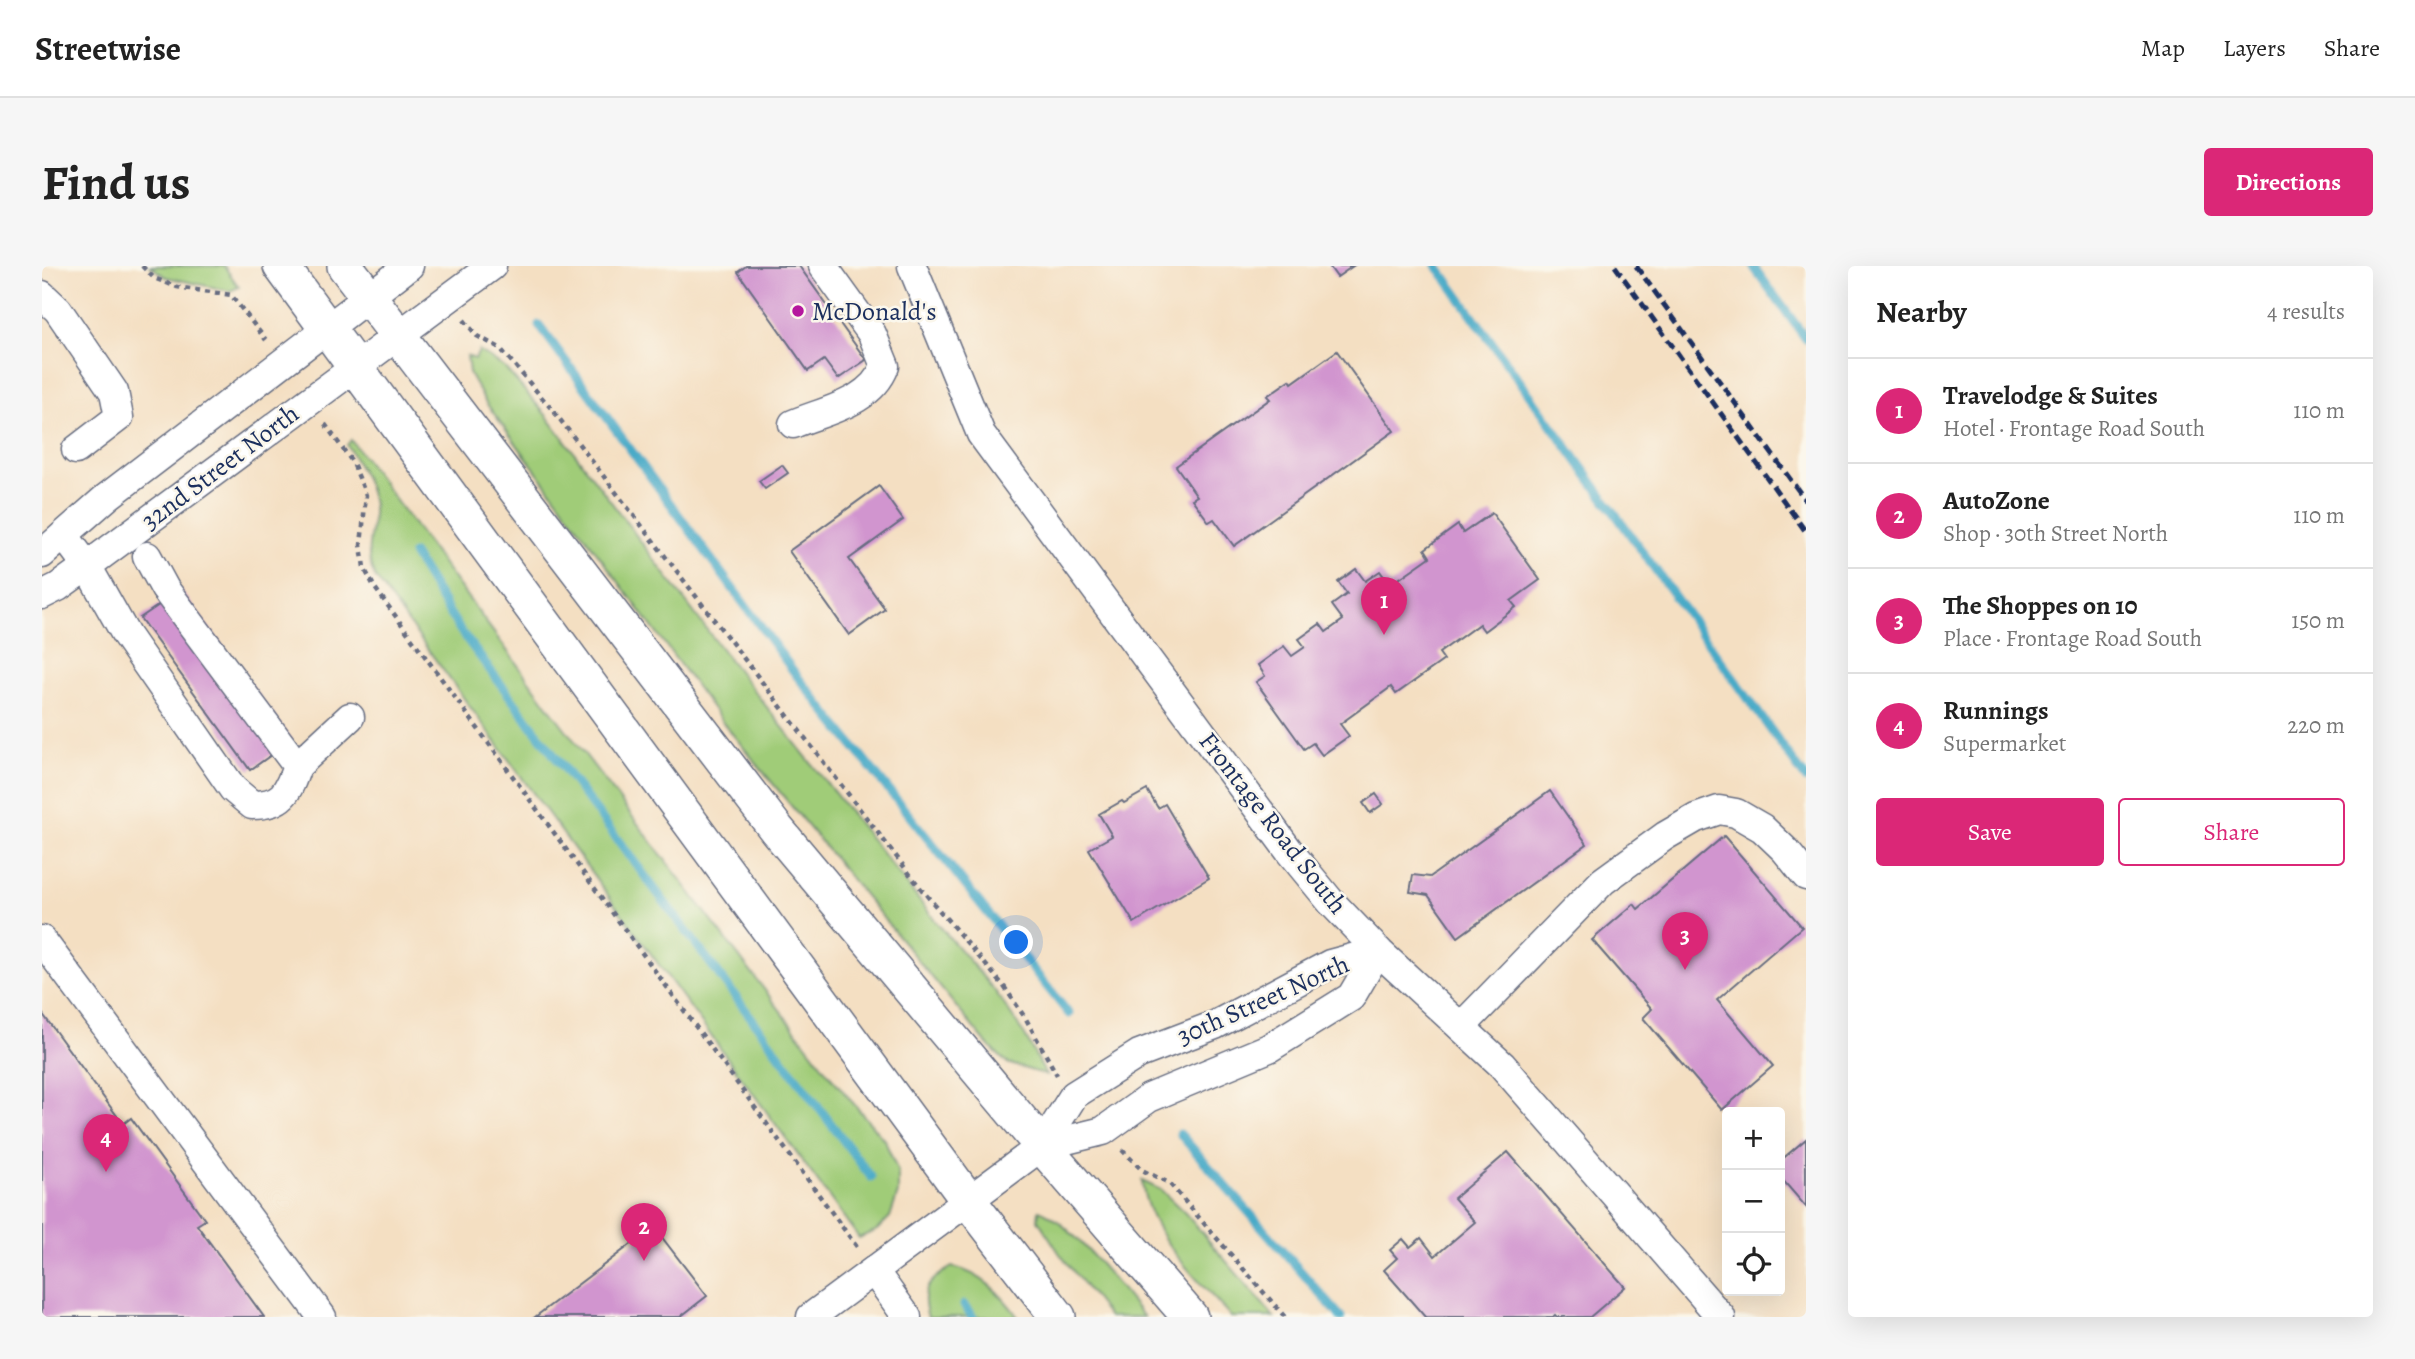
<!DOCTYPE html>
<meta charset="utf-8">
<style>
:root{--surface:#fff;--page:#f6f6f6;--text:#222;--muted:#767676;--line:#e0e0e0;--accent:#db2777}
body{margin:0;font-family:Alegreya,serif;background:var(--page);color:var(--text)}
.controls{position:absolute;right:21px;bottom:21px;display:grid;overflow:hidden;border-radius:7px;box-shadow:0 7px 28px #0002}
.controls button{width:63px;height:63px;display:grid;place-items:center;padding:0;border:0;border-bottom:2px solid var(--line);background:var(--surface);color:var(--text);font:35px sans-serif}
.you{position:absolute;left:975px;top:677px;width:24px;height:24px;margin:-18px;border:5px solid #fff;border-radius:50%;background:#1a73e8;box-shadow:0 0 0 10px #1a73e833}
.badge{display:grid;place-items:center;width:46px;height:46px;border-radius:50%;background:var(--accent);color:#fff;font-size:23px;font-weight:700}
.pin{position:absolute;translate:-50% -58px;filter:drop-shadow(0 2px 4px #0008)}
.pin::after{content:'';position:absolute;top:37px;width:24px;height:21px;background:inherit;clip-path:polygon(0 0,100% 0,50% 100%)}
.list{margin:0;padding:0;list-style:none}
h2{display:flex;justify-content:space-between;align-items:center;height:91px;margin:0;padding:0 28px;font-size:30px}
h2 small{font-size:23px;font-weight:400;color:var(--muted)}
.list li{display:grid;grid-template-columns:46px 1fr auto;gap:21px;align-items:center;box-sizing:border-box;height:105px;padding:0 28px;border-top:2px solid var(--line)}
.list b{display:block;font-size:26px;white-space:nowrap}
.list p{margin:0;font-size:23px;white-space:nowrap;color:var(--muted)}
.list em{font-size:23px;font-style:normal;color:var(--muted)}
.actions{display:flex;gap:14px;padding:21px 28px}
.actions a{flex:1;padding:16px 0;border:2px solid var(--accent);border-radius:7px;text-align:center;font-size:24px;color:var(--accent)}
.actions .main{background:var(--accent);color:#fff}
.icon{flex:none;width:38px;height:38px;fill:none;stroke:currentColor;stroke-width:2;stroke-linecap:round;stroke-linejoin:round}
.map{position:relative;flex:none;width:1764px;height:1051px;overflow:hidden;border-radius:7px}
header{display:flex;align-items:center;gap:42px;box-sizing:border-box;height:98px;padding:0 35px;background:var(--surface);border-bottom:2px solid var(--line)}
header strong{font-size:33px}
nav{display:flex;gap:38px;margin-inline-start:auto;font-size:24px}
.intro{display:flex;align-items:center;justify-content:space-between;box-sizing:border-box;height:168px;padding:0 42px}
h1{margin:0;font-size:49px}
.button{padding:18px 32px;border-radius:7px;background:var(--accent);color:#fff;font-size:24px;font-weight:700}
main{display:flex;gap:42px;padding:0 42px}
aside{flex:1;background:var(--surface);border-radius:7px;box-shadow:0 7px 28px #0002}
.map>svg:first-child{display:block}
</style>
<header>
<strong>Streetwise</strong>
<nav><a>Map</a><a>Layers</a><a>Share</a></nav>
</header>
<div class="intro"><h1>Find us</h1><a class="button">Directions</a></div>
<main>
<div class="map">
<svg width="1764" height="1051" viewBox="0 0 1764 1051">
<rect width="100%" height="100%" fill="#fbf7ec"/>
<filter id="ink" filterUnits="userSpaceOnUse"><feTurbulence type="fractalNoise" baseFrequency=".0143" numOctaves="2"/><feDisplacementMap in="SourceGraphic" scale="14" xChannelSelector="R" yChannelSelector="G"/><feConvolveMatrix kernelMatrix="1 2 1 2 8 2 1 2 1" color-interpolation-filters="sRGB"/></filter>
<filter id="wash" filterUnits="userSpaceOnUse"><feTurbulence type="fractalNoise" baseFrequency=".00686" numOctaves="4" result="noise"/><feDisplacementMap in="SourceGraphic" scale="28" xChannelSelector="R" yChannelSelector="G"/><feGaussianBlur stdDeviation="1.57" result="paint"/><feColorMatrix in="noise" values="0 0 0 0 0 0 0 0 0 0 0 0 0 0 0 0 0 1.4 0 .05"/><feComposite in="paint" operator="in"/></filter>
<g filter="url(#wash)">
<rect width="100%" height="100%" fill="#f4dfc2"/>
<g fill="#a0cc78" stroke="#5e7e6b" stroke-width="2">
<path d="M108,0H182L197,21L188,25L124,11Z"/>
<path d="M437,85L463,102L504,149L683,388L896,658L953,725L982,768L1004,809L965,797L944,777L682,458L444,137L427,107L425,90L433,93Z"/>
<path d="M309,174L509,444L786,807L843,875L856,906V927L848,951L835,964L817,972L333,311C319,278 333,270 331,240C330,222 314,195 305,179Z"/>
<path d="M1100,915L1119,924L1143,947L1232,1051H1189C1155,1012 1105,968 1100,915Z"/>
<path d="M997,944C1026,953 1080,1025 1102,1051H1067L1018,988L996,954Z"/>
<path d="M910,1001C940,1007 959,1028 976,1051H886C877,1023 887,1014 910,1001Z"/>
</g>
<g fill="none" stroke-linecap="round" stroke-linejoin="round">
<g stroke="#48aac7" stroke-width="9">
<path d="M1395,0L1764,513"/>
<path d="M1711,0L1764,73"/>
<path d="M497,59L755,410L1027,748"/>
<path d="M371,288L418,364L829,911"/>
<path d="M1138,868L1299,1051"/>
<path d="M922,1039L931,1051"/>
</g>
</g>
<g id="blocks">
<g fill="#d195cf">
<path d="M704,0H757L824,94L796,113L782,94L766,105L696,6Z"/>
<path d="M1287,0H1311L1295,11Z"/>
<path d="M1295,85L1352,165L1192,280L1172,253L1167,256L1150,233L1155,230L1134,200L1228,133L1225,130L1248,114L1250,117Z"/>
<path d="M740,199L746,207L723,223L717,215Z"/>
<path d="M837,220L861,254L807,293L843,343L807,369L747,285Z"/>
<path d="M1450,247L1498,314L1469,335L1474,341L1442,365L1437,358L1397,387L1402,394L1354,428L1349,421L1298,458L1307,470L1280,489L1271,477L1262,483L1214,416L1223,410L1216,399L1242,380L1250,390L1263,381L1257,373L1278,358L1284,366L1301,354L1290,339L1305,328L1296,316L1314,303L1323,315L1338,305L1348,319L1388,291L1383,283L1416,259L1421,267Z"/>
<path d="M139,324L250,474L208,504L98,352Z"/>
<path d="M1105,524L1116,542L1123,538L1167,612L1092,657L1047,583L1070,570L1057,548L1080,535L1082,537Z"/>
<path d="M1508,525L1545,578L1416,671L1386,629L1368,626L1371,609L1388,611Z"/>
<path d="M1334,528L1341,538L1328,547L1321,537Z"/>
<path d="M1682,570L1760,661L1675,734L1731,800L1680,844L1601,752L1610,743L1550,674L1592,638L1596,643Z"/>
<path d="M0,747L81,858L89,852L163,954L155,959L222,1051H0Z"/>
<path d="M1764,873V941L1738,911V895Z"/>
<path d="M1466,886L1583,1021L1548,1051H1515L1513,1049L1511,1051H1383L1342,1004L1355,992L1348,984L1361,973L1368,981L1379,972L1393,990L1433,956L1412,932Z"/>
<path d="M612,961L665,1030L638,1051H493Z"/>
</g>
</g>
</g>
<g filter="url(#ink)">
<use href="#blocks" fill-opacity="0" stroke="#676d81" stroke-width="2"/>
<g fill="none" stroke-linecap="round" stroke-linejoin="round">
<defs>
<g id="minor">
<path d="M870,0L939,168L1248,586L1289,636L1336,685L1460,799L1679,1051"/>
<path d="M0,29L16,44L72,126L77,151L34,184"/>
<path d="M751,158C784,144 829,137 843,100L830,68L781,0"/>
<path d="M22,269L45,300L84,369L191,523L210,539C240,539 246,527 255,500L123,323L105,290"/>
<path d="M0,288L65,231L367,0"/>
<path d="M0,329L16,321L45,300L450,0"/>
<path d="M255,500L308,451"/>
<path d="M0,674L280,1051"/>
<path d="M1419,761L1561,615L1623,570L1654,552L1677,544L1694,547L1720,562L1743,584L1764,610"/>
<path d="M1000,880L1061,865L1107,832L1227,782L1309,731L1336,685"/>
<path d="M832,1005L865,1051"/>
<path d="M769,1051L1000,880L1032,829L1097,788L1173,759L1288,698L1336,685"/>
</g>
<g id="major">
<path d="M239,0L926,934L1016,1051"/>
<path d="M303,0L735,564L1000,880L1148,1051"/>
</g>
</defs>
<use href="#minor" stroke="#676d81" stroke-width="31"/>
<use href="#major" stroke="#676d81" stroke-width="38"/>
<g stroke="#676d81" stroke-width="4.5" stroke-dasharray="5 5" stroke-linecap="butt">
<path d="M100,0L112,12L135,21L189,29L224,74"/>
<path d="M422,54L435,70L458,82L513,147L880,624L961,719L984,753L1015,809"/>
<path d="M283,158L311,197L324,229L319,279L322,302L333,322L815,981"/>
<path d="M1080,884L1100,904L1127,917L1243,1051"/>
</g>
<use href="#minor" stroke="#fff" stroke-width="28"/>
<use href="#major" stroke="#fff" stroke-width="35"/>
<g stroke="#1b2f5e" stroke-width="5" stroke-dasharray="10 5" stroke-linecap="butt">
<path d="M1573,0L1764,266"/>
<path d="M1594,0L1764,235"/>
</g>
</g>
</g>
<circle fill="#b5179e" stroke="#fbf7ec" stroke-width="2.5" cx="756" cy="45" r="7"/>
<g text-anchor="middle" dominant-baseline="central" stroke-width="5" stroke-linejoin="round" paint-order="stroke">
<g font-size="26" fill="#1b2f5e" stroke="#fbf7ec" text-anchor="start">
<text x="770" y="45">McDonald's</text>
</g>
<g font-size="26" fill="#1b2f5e" stroke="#fbf7ec">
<text transform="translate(178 201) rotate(-37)">32nd Street North</text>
<text transform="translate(1231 557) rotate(52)">Frontage Road South</text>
<text transform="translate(1221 734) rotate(-24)">30th Street North</text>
</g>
</g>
</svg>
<div class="controls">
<button>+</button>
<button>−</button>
<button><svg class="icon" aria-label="locate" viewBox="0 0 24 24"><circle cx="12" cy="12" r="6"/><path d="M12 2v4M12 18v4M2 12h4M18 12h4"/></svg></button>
</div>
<div class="you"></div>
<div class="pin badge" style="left:1342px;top:369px">1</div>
<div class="pin badge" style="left:602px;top:995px">2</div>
<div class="pin badge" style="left:1643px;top:704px">3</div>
<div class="pin badge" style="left:64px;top:906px">4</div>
</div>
<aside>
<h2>Nearby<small>4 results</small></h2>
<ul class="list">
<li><span class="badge">1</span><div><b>Travelodge &amp; Suites</b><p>Hotel · Frontage Road South</p></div><em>110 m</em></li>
<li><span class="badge">2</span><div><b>AutoZone</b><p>Shop · 30th Street North</p></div><em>110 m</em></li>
<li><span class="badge">3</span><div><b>The Shoppes on 10</b><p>Place · Frontage Road South</p></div><em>150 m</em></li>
<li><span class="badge">4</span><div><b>Runnings</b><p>Supermarket</p></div><em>220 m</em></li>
</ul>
<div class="actions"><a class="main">Save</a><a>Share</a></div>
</aside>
</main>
